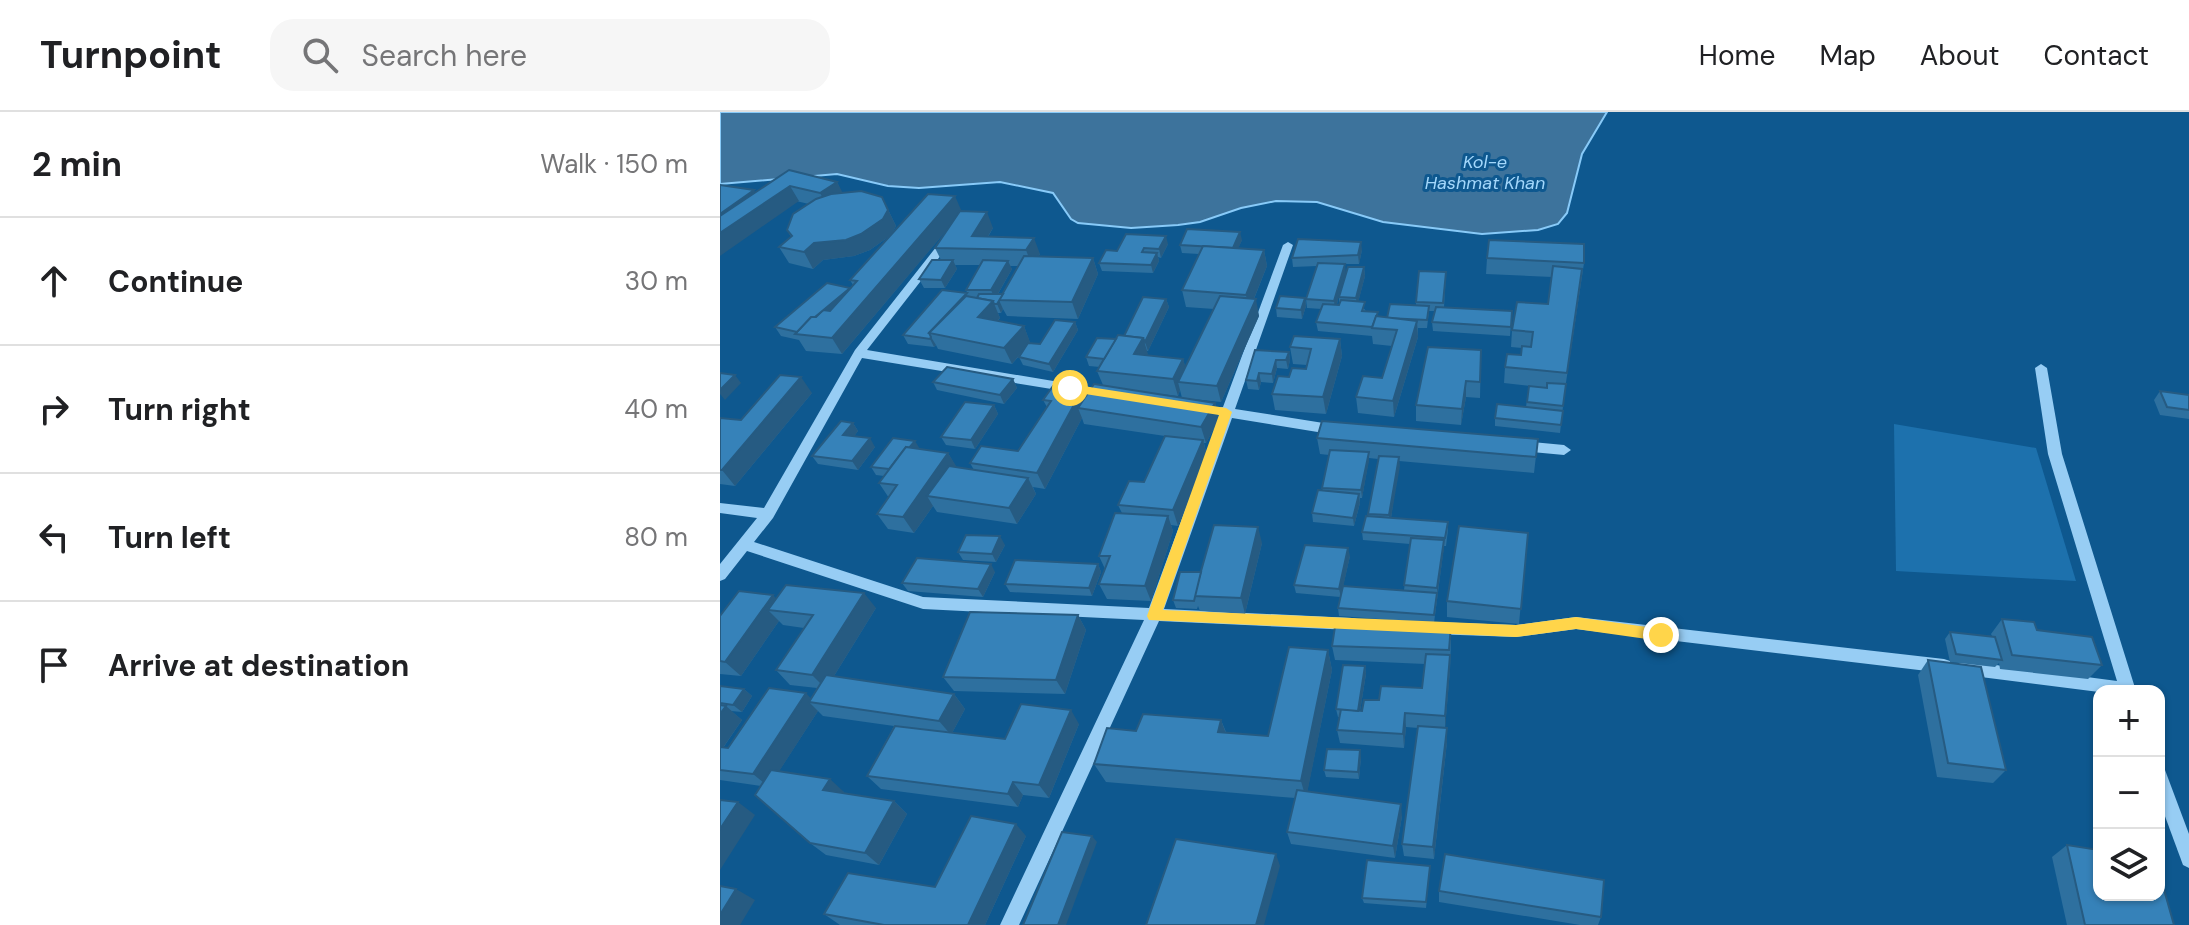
<!DOCTYPE html>
<meta charset="utf-8">
<style>
:root{--surface:#fff;--page:#f6f6f6;--text:#202124;--muted:#757577;--line:#e0e0e0}
body{margin:0;font-family:"DM Sans",sans-serif;background:var(--page);color:var(--text)}
.controls{position:absolute;right:24px;bottom:24px;display:grid;overflow:hidden;border-radius:16px;box-shadow:0 2px 6px #0004}
.controls button{width:72px;height:72px;display:grid;place-items:center;padding:0;border:0;border-bottom:2px solid var(--line);background:var(--surface);color:var(--text);font:40px sans-serif}
.stop{position:absolute;width:24px;height:24px;margin:-18px;border:6px solid #ffd54a;border-radius:50%;background:#fff}
.stop.end{background:#ffd54a;border-color:#fff;box-shadow:0 2px 8px #0008}
.list{margin:0;padding:0;list-style:none}
h2{display:flex;justify-content:space-between;align-items:center;height:104px;margin:0;padding:0 32px;font-size:34px}
h2 small{font-size:26px;font-weight:400;color:var(--muted)}
.list li{display:grid;grid-template-columns:52px 1fr auto;gap:24px;align-items:center;box-sizing:border-box;height:128px;padding:0 32px;border-top:2px solid var(--line)}
.list b{display:block;font-size:30px;white-space:nowrap}
.list em{font-size:26px;font-style:normal;color:var(--muted)}
.icon{flex:none;width:44px;height:44px;fill:none;stroke:currentColor;stroke-width:2;stroke-linecap:round;stroke-linejoin:round}
.map{position:relative;flex:none;width:1469px;height:813px;overflow:hidden}
header{display:flex;align-items:center;gap:48px;box-sizing:border-box;height:112px;padding:0 40px;background:var(--surface);border-bottom:2px solid var(--line)}
header strong{font-size:38px}
nav{display:flex;gap:44px;margin-inline-start:auto;font-size:28px}
.search{width:560px;height:72px;background:var(--page);display:flex;align-items:center;gap:20px;box-sizing:border-box;padding:0 28px;border-radius:24px;color:var(--muted);font-size:30px}
main{display:flex}
aside{flex:1;background:var(--surface)}
.map>svg:first-child{display:block}
</style>
<header>
<strong>Turnpoint</strong>
<div class="search"><svg class="icon" aria-label="search" viewBox="0 0 24 24"><circle cx="10" cy="10" r="6"/><path d="M15 15l6 6"/></svg>Search here</div>
<nav><a>Home</a><a>Map</a><a>About</a><a>Contact</a></nav>
</header>
<main>
<aside>
<h2>2 min<small>Walk · 150 m</small></h2>
<ul class="list">
<li><svg class="icon" aria-label="ahead" viewBox="0 0 24 24"><path d="M12 20V5M6 11l6-6 6 6"/></svg><div><b>Continue</b></div><em>30 m</em></li>
<li><svg class="icon" aria-label="right" viewBox="0 0 24 24"><path d="M7 20v-9h11M14 6l5 5-5 5"/></svg><div><b>Turn right</b></div><em>40 m</em></li>
<li><svg class="icon" aria-label="left" viewBox="0 0 24 24"><path d="M17 20v-9H6M10 6l-5 5 5 5"/></svg><div><b>Turn left</b></div><em>80 m</em></li>
<li><svg class="icon" aria-label="arrive" viewBox="0 0 24 24"><path d="M6 21V4h12l-3 4 3 4H6"/></svg><div><b>Arrive at destination</b></div></li>
</ul>
</aside>
<div class="map">
<svg width="1469" height="813" viewBox="0 0 1469 813">
<rect width="100%" height="100%" fill="#0e588f"/>
<path fill="#1d71ad" d="M1174,312L1316,336L1356,469L1176,459Z"/>
<path fill="#3d739c" stroke="#88caf8" stroke-width="2" d="M0,0H887L862,42L847,101L838,112L818,118L762,122L663,110L597,90L556,89L521,96L480,110L458,113L411,116L358,111L351,107L333,81L280,70L199,76L168,74L117,62L0,72Z"/>
<g fill="none" stroke-linecap="round" stroke-linejoin="round">
<g fill="#97cdf4" fill-rule="evenodd">
<path d="M228,124L233,127L232,129L147,238L387,278L393,282L391,285L387,286L142,246L53,406L34,430L203,485L429,496L500,304L493,299L495,296L503,295L563,133L568,130L573,133L515,297L616,313L622,318L616,323L512,306L444,497L632,506L637,507L640,512L637,517L632,518L439,509L299,813H280L424,508L203,497L27,439L5,467L0,469V452L37,406L0,401V391L44,396L135,238L224,125Z"/>
<path d="M1321,252L1327,256L1342,342L1416,579L1379,580L1245,563L1239,561L1237,556L1239,551L1245,549L1397,569L1328,342L1315,256Z"/>
<path d="M800,329L844,333L851,338L844,343L800,339L793,334Z"/>
<path d="M856,505L1224,547L1230,549L1232,554L1230,559L1224,561L856,517L796,525L712,522L707,521L704,516L707,511L712,510L796,513Z"/>
<path d="M1439,656L1445,658L1469,722V756L1463,753L1439,688Z"/>
</g>
</g>
<g fill="#2e709f" fill-rule="evenodd">
<path d="M69,58L117,70L122,81L162,85L176,114L171,123L150,138L134,144L103,148L93,157L69,151L59,135L71,125L67,118L89,92L36,80Z"/>
<path d="M242,100L273,116L268,125L320,142L318,145L373,146L378,162L358,207L287,204L283,197L281,201H278L280,206L278,209L304,214L310,231L320,232L355,210L358,218L333,260L303,253L299,245L301,242L292,252L218,237L216,233L214,235L188,232L183,223L247,181L249,185L246,178L260,153H235L237,157L225,176H204L199,167L221,148L215,136L229,115L122,242L86,239L79,228L61,224L55,215L130,176L133,173L130,168ZM290,154H299L283,182H278L292,157Z"/>
<path d="M522,128L518,136L544,138L547,154L534,187L539,204L501,290L473,287L495,291L499,307L486,331H484L487,344L458,414L451,413L453,419L431,489L387,487L379,472L385,457L379,444L402,401L398,393L424,370L445,324L364,312L362,306L325,377L313,375L316,382L297,412L217,400L213,394L194,421L168,417L157,402L169,386L159,371L164,364L156,363L151,355L200,337L228,341L236,355L254,358L250,351L298,339L327,295L323,288L365,285L383,273L377,259L380,255L369,254L366,245L404,224L446,187L449,195L428,239H427V243L463,247L465,255L494,197L466,195L462,178L479,142L462,141L460,133ZM460,278L462,286L423,280L458,284Z"/>
<path d="M448,132L441,146L438,145L439,149L433,161L382,159L379,151L397,139Z"/>
<path d="M642,138L639,152H623L617,193H619V185L644,155L645,164L638,190L646,199L658,205H667L696,193V190L726,160L724,195L792,199L790,224L713,219L712,210L715,199H709L707,216H698V225L674,305L638,301L636,285L662,266L672,234L653,232L652,224L598,219L596,210L602,197L587,196L586,187L597,154L573,155L572,146Z"/>
<path d="M767,146L864,151L845,277L840,321L775,314V306L806,295L809,274L827,276L784,271L785,255L801,243L802,236L791,235L792,218L828,192L832,165L766,162Z"/>
<path d="M585,186L586,194L582,207L557,205L556,196Z"/>
<path d="M620,227L622,244L606,302L555,298L552,282L569,265L586,257L587,253L573,252L570,235Z"/>
<path d="M761,238L760,286L746,285L741,313L696,309V293Z"/>
<path d="M569,240L570,248L568,257L557,256L553,271L541,270L539,278L528,277L526,268Z"/>
<path d="M293,267L297,276L284,292L217,278L213,270Z"/>
<path d="M1440,279L1469,283V307L1440,303L1434,288Z"/>
<path d="M92,281L15,374L0,372V306L21,308Z"/>
<path d="M274,293L278,302L255,337L226,333L221,325Z"/>
<path d="M133,311L138,319L134,324L155,335L138,358L98,352L92,344Z"/>
<path d="M597,326L818,327L814,361L679,349L671,406L728,410V418L726,434H724L714,511L619,504L618,496L620,485L576,481L574,473L630,444L623,474L684,478L690,432L643,428L642,420L648,404L658,347L649,346L642,386H640V391L634,414L593,410L592,401L603,379L602,376L609,343L600,342Z"/>
<path d="M542,431L525,502L480,499L478,494L477,497L456,496L453,488L481,460Z"/>
<path d="M285,433L276,450L243,448L238,440Z"/>
<path d="M806,437L799,512L727,505V489Z"/>
<path d="M378,452L381,460L372,484L290,480L285,472Z"/>
<path d="M275,460L263,485L188,479L182,471Z"/>
<path d="M56,487L156,496L114,564L234,582L245,597L232,621L285,627L359,612L329,686L303,683L298,695L161,677L147,664L174,614L103,604L98,599L59,659L124,680L123,681L174,689L187,702L159,753L106,743L90,731L41,674L0,668V574L24,577L32,584L22,600L11,599L22,608L3,636H8L91,586L97,576L70,573L56,558L84,516L63,513L59,509L21,564L0,562V504Z"/>
<path d="M358,503L366,518L345,582L234,579L223,565Z"/>
<path d="M1282,507L1317,518L1382,553L1368,567L1280,557L1279,551L1275,555L1230,550L1225,527L1230,520L1272,524L1271,522Z"/>
<path d="M731,528L730,558L725,616L727,630L714,747L684,744L682,732L698,616L686,615L684,636L620,631L617,618L620,605H618L616,597L645,554L646,562L640,599L659,588L702,576L705,552L615,548L612,534Z"/>
<path d="M608,538L612,558L587,680L682,704L675,746L571,732L567,720L575,686L386,670L374,652L416,619L501,608L506,620L548,624Z"/>
<path d="M1208,548L1286,658L1273,671L1217,665L1198,563Z"/>
<path d="M641,645L639,667L606,665L604,658Z"/>
<path d="M306,724L265,813H120L104,802L215,775Z"/>
<path d="M1347,733L1454,813H1347L1332,745Z"/>
<path d="M710,754L706,796L644,791L642,786Z"/>
<path d="M719,779L881,805L878,813H860L719,790Z"/>
</g>
<g fill="#265b82">
<path d="M117,70L125,85L109,97L100,81Z"/>
<path d="M70,74L79,89L0,144V102L34,78L43,92Z"/>
<path d="M235,84L242,100L122,242L112,226Z"/>
<path d="M162,85L176,114L171,123L150,138L134,144L103,148L93,157L84,140L94,131Z"/>
<path d="M267,100L273,116L260,137L252,124Z"/>
<path d="M520,120L522,128L515,144L513,136Z"/>
<path d="M446,124L448,132L441,146L439,137Z"/>
<path d="M314,126L320,142L312,154L306,138Z"/>
<path d="M641,130L642,138L639,152L638,143Z"/>
<path d="M544,138L547,154L529,199L526,183Z"/>
<path d="M437,141L439,149L433,161L431,153Z"/>
<path d="M373,146L378,162L358,207L352,190Z"/>
<path d="M233,148L237,157L225,176L221,168Z"/>
<path d="M288,149L292,157L275,187L271,178Z"/>
<path d="M625,152L626,161L615,198L614,189Z"/>
<path d="M644,155L645,164L637,195L636,186Z"/>
<path d="M130,176L135,184L78,220Z"/>
<path d="M585,186L586,194L582,207L581,198Z"/>
<path d="M446,187L449,195L428,239L425,230Z"/>
<path d="M536,187L539,204L501,290L497,274Z"/>
<path d="M279,188L283,197L281,201L277,192Z"/>
<path d="M273,189L280,206L266,221L258,205Z"/>
<path d="M697,209L698,225L674,305L673,289Z"/>
<path d="M355,210L358,218L333,260L329,252Z"/>
<path d="M304,214L310,230L292,252L284,236Z"/>
<path d="M211,225L216,233L214,235L210,227Z"/>
<path d="M423,226L428,242L419,258L414,242Z"/>
<path d="M620,227L622,244L606,302L603,285Z"/>
<path d="M569,240L570,248L568,257L566,248Z"/>
<path d="M463,247L468,263L458,270L460,278L458,284L453,267Z"/>
<path d="M556,248L557,256L553,271L552,262Z"/>
<path d="M539,261L541,270L539,278L537,269Z"/>
<path d="M15,263L21,271L5,288L0,282V278Z"/>
<path d="M81,265L92,281L15,374L2,358Z"/>
<path d="M293,267L297,276L284,292L280,283Z"/>
<path d="M746,269V285L741,313L742,297Z"/>
<path d="M362,278L369,294L358,296L362,306L325,377L317,361Z"/>
<path d="M495,291L499,307L486,331L481,315Z"/>
<path d="M274,293L278,302L255,337L251,328Z"/>
<path d="M133,311L138,319L129,331L123,323Z"/>
<path d="M150,326L155,335L138,358L132,349Z"/>
<path d="M483,328L487,344L458,414L453,398Z"/>
<path d="M195,329L200,337L172,358Z"/>
<path d="M649,340V349L642,386L641,378Z"/>
<path d="M228,341L238,357L207,384L213,394L194,421L183,405Z"/>
<path d="M679,345L680,354L670,412L669,403Z"/>
<path d="M308,366L316,382L297,412L289,396Z"/>
<path d="M639,382L640,391L634,414L633,406Z"/>
<path d="M448,404L453,419L431,489L425,474Z"/>
<path d="M538,415L542,431L525,502L521,486Z"/>
<path d="M280,424L285,433L276,450L272,442Z"/>
<path d="M724,428V437L717,484V476Z"/>
<path d="M628,436L630,444L621,485L619,477Z"/>
<path d="M271,452L275,460L263,485L258,477Z"/>
<path d="M378,452L381,460L372,484L369,476Z"/>
<path d="M144,481L156,496L106,577L92,563Z"/>
<path d="M53,483L67,498H48L59,509L21,564L5,550Z"/>
<path d="M358,503L366,518L345,582L336,568Z"/>
<path d="M608,538L612,558L586,687L581,669Z"/>
<path d="M730,543V558L725,618V604Z"/>
<path d="M645,554L646,562L639,606L638,599Z"/>
<path d="M24,577L32,584L22,600L13,593Z"/>
<path d="M86,581L95,591L89,590L98,599L49,675L33,662Z"/>
<path d="M234,582L245,597L231,623L219,609Z"/>
<path d="M6,594L22,608L0,640V602Z"/>
<path d="M351,598L359,612L329,686L319,673Z"/>
<path d="M685,601L686,615L684,636L683,622Z"/>
<path d="M501,608L508,627L498,620Z"/>
<path d="M727,616V630L714,747L713,735Z"/>
<path d="M640,638L641,645L639,667L638,660Z"/>
<path d="M110,667L124,680L118,691L103,678Z"/>
<path d="M293,670L303,683L298,695L288,682Z"/>
<path d="M174,689L187,702L159,753L145,741Z"/>
<path d="M18,690L35,703L0,758V717Z"/>
<path d="M681,692L682,704L675,746L673,734Z"/>
<path d="M296,712L306,724L265,813H248Z"/>
<path d="M372,724L377,730L346,813H338Z"/>
<path d="M556,742L560,754L544,813H536Z"/>
<path d="M16,777L35,788L20,813H0V803Z"/>
</g>
<g fill="#3682b9" stroke="#265b82" stroke-width="2">
<path d="M69,58L117,70L100,81L70,74L0,121V104Z"/>
<path d="M0,73L34,78L0,102Z"/>
<path d="M141,79L162,85L168,98L163,107L141,122L126,128L94,131L84,140L59,135L72,124L67,118L73,102L96,87L111,82Z"/>
<path d="M208,82L235,84L112,226L75,222L91,205H96L103,198L110,199L137,169L130,168Z"/>
<path d="M240,99L267,100L252,124L314,126L306,138L215,136Z"/>
<path d="M467,117L520,120L513,136L460,133Z"/>
<path d="M406,122L446,124L439,137L424,136L422,140L437,141L431,153L379,151L386,138L397,139Z"/>
<path d="M578,127L641,130L638,143L572,146Z"/>
<path d="M769,128L864,132V151L767,146Z"/>
<path d="M483,134L544,138L526,183L462,178Z"/>
<path d="M304,144L373,146L352,190L279,188Z"/>
<path d="M212,148H233L221,168L199,167Z"/>
<path d="M263,148L288,149L271,178H246Z"/>
<path d="M598,151L625,152L614,189L586,187Z"/>
<path d="M833,154L862,157L847,261L785,255L787,242L801,243L802,234L811,235L813,220L792,218L797,190L828,192Z"/>
<path d="M628,155H644L636,186L619,185Z"/>
<path d="M699,159L726,160L723,191L696,190Z"/>
<path d="M107,171L130,176L95,205H91L77,220L55,215Z"/>
<path d="M222,178L247,181L209,221L211,225L210,227L183,223Z"/>
<path d="M259,182H283L277,192H274L273,189L257,186Z"/>
<path d="M246,184L273,189L258,205L304,214L284,236L209,221Z"/>
<path d="M500,184L536,187L497,274L458,270Z"/>
<path d="M560,184L585,186L581,198L556,196Z"/>
<path d="M423,185L446,187L425,230L423,226L404,224Z"/>
<path d="M621,188L645,190L642,199L658,200L652,215L596,210L603,192L619,193Z"/>
<path d="M670,192L709,194L707,208L667,206Z"/>
<path d="M716,195L792,199L791,215L712,210Z"/>
<path d="M656,204L697,209L673,289L636,285L643,264L662,266L677,218L652,216Z"/>
<path d="M335,208L355,210L329,252L299,245L308,231L320,232Z"/>
<path d="M398,223L423,226L414,242L463,247L453,267L377,259Z"/>
<path d="M574,224L620,227L603,285L552,282L558,264L569,265L572,256L586,257L591,237L570,235Z"/>
<path d="M377,226L396,227L384,247L366,245Z"/>
<path d="M708,235L761,238L760,270L746,269L742,297L696,293Z"/>
<path d="M535,238L569,240L566,248H556L552,262L539,261L537,269L526,268Z"/>
<path d="M227,255L293,267L280,283L213,270Z"/>
<path d="M0,261L15,263L0,278Z"/>
<path d="M60,263L81,265L2,358H0V306L21,308Z"/>
<path d="M827,271L846,272L843,294L807,290L809,274L827,276Z"/>
<path d="M374,272L495,291L481,315L358,296Z"/>
<path d="M333,274L362,278L317,361L250,351L261,334L298,339L331,289L323,288Z"/>
<path d="M1440,279L1469,283V298L1447,295Z"/>
<path d="M245,290L274,293L251,328L221,325Z"/>
<path d="M777,292L843,299L841,313L775,306Z"/>
<path d="M121,309L133,311L123,323L150,326L132,349L92,344Z"/>
<path d="M602,309L818,327L816,345L597,326Z"/>
<path d="M445,324L483,328L453,398L398,393L409,369L424,370Z"/>
<path d="M173,326L195,329L189,336L186,335L169,357L151,355Z"/>
<path d="M186,335L228,341L183,405L157,402L177,373L159,371Z"/>
<path d="M610,338L649,340L641,378L602,376Z"/>
<path d="M659,344L679,345L669,403L648,402Z"/>
<path d="M229,354L308,366L289,396L207,384Z"/>
<path d="M598,378L639,382L633,406L592,401Z"/>
<path d="M395,401L448,404L425,474L379,472L390,444H379Z"/>
<path d="M646,404L728,410L725,426L642,420Z"/>
<path d="M494,413L538,415L521,486L474,484Z"/>
<path d="M739,414L808,421L801,497L727,489Z"/>
<path d="M246,423L280,424L272,442L238,440Z"/>
<path d="M691,426L724,428L717,476L684,473Z"/>
<path d="M585,433L628,436L619,477L574,473Z"/>
<path d="M197,446L271,452L258,477L182,471Z"/>
<path d="M295,448L378,452L369,476L285,472Z"/>
<path d="M460,460H481L474,489L453,488Z"/>
<path d="M66,473L144,481L92,563L56,558L93,503L48,498Z"/>
<path d="M623,474L717,481L714,503L618,496Z"/>
<path d="M19,479L53,483L5,550L0,549V504Z"/>
<path d="M250,500L358,503L336,568L223,565Z"/>
<path d="M1282,507L1314,510L1317,518L1372,525L1382,553L1292,543Z"/>
<path d="M616,508L731,513L729,538L612,534Z"/>
<path d="M1230,520L1275,525L1282,548L1236,542Z"/>
<path d="M569,535L608,538L581,669L374,652L387,616L416,619L423,602L501,608L498,620L548,624Z"/>
<path d="M706,542L730,543L725,604L685,601L683,622L617,618L621,597L642,599L644,588H659L661,574L702,576Z"/>
<path d="M1208,548L1261,555L1286,658L1228,651Z"/>
<path d="M623,553L645,554L638,599L616,597Z"/>
<path d="M106,563L234,582L219,609L89,590Z"/>
<path d="M0,574L24,577L13,593L0,591Z"/>
<path d="M49,576L86,581L33,662L0,658V635L8,636Z"/>
<path d="M301,592L351,598L319,673L293,670L288,682L147,664L175,614L285,627Z"/>
<path d="M0,593L6,594L0,602Z"/>
<path d="M698,614L727,616L713,735L682,732Z"/>
<path d="M607,637L640,638L638,660L604,658Z"/>
<path d="M51,658L110,667L103,678L174,689L145,741L90,731L35,683Z"/>
<path d="M577,678L681,692L673,734L567,720Z"/>
<path d="M0,688L18,690L0,717Z"/>
<path d="M251,704L296,712L248,813H164L104,802L128,761L215,775Z"/>
<path d="M342,720L372,724L338,813H303Z"/>
<path d="M456,727L556,742L536,813H426Z"/>
<path d="M1347,733L1379,738V783H1439V760L1454,813H1365Z"/>
<path d="M725,742L884,768L881,805L719,779Z"/>
<path d="M647,748L710,754L706,790L642,786Z"/>
<path d="M0,774L16,777L0,803Z"/>
</g>
<path fill="#ffd54a" d="M350,272L506,296L512,300L443,498L796,513L856,505L941,517L948,523L941,529L856,517L796,525L429,508L427,504L499,303L346,279L344,276Z"/>
<g text-anchor="middle" dominant-baseline="central" stroke-width="6" stroke-linejoin="round" paint-order="stroke">
<g font-size="18" font-style="italic" fill="#a3d7fb" stroke="#0e588f">
<text x="765" y="50">Kol-e<tspan x="765" dy="21">Hashmat Khan</tspan></text>
</g>
</g>
</svg>
<div class="controls">
<button>+</button>
<button>−</button>
<button><svg class="icon" aria-label="layers" viewBox="0 0 24 24"><path d="M12 4l9 5-9 5-9-5zM3 14l9 5 9-5"/></svg></button>
</div>
<div class="stop" style="left:350px;top:276px"></div>
<div class="stop end" style="left:941px;top:523px"></div>
</div>
</main>
